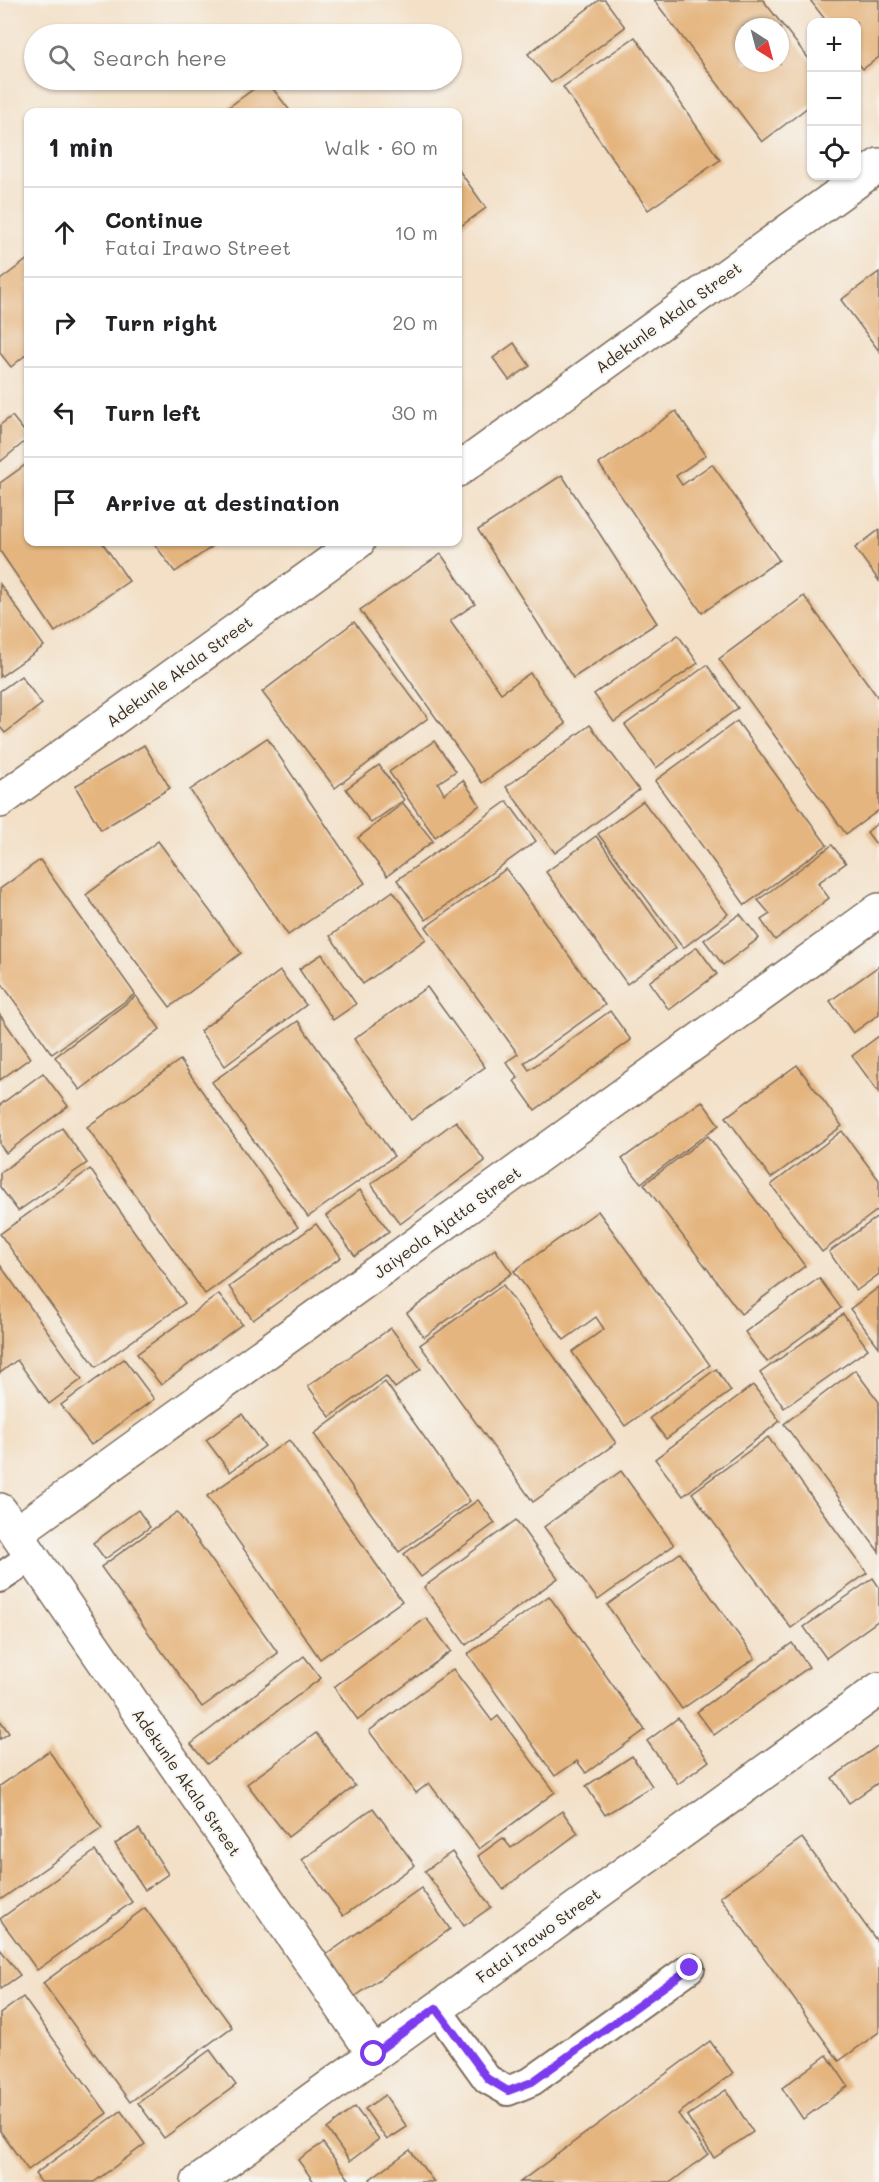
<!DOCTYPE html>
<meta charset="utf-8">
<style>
:root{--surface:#fff;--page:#f6f6f6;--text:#202124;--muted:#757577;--line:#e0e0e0}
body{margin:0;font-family:Mali,sans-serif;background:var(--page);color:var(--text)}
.controls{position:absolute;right:18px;top:18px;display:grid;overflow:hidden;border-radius:12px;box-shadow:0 2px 4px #0004}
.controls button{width:54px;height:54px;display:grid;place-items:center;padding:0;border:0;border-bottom:2px solid var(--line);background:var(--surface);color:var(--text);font:30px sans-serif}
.compass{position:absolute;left:735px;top:18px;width:54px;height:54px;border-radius:50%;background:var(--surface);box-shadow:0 2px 4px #0004;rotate:144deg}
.stop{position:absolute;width:18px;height:18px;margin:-14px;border:4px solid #7c3aed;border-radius:50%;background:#fff}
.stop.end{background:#7c3aed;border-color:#fff;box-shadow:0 2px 6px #0008}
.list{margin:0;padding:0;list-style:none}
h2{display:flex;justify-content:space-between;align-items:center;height:78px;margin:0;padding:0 24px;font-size:26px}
h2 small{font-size:20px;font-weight:400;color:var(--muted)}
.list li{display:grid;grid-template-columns:39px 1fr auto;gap:18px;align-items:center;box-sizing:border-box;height:90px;padding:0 24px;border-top:2px solid var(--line)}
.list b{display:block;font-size:22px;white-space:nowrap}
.list p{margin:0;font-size:20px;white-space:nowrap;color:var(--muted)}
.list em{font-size:20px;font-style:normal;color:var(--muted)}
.icon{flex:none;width:33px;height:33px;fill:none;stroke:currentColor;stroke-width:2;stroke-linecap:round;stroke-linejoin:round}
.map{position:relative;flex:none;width:879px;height:2182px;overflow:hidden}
.search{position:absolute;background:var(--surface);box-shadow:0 2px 4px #0004;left:24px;top:24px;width:438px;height:66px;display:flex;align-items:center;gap:15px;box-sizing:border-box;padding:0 21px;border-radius:33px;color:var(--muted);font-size:22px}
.panel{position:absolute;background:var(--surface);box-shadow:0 2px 4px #0004;left:24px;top:108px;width:438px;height:438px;border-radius:12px}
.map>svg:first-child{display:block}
</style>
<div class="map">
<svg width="879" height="2182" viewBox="0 0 879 2182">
<rect width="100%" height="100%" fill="#f6f6f2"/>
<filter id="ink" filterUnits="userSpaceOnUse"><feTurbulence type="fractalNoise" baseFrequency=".0167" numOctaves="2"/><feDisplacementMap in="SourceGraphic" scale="12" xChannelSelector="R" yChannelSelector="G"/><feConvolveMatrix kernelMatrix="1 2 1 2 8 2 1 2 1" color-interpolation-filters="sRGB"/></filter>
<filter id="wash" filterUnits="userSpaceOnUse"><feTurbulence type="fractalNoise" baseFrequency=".008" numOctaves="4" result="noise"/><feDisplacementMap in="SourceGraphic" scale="24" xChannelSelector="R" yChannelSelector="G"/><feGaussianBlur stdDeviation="1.35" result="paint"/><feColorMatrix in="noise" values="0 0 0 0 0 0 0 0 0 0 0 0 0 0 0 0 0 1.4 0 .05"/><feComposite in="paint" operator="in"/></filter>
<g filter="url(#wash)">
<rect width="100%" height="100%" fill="#f3e0c7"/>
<g id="blocks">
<g fill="#e5b57f" fill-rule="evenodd">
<path d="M599,0H605L625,27L551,83L528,54Z"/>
<path d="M654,0H763L812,63V104L762,142ZM744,27H780V63H744Z"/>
<path d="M810,0H879V57L863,69L856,61V22H827Z"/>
<path d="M635,37L720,160L648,210L563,87Z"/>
<path d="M266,80L291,112H222Z"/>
<path d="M458,169L486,208L458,228Z"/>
<path d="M28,259V353L11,367L0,353V280Z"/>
<path d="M879,272V351L841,300Z"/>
<path d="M514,343L530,366L509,380L493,358Z"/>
<path d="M676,411L706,455L676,476L682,485L712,464L779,560L702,613L599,464Z"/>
<path d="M12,416L28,436V439L0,462V425Z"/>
<path d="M28,463V542H102L129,581L55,632L0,551V483Z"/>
<path d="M562,475L657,623L573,678L478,530Z"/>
<path d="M879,530V581L855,548Z"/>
<path d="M153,542H219L175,572Z"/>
<path d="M441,554L475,604L450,621L501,693L530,673L566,724L482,783L360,610Z"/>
<path d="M0,584L44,646L0,677Z"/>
<path d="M804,596L879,699V810L846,834L719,659Z"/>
<path d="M354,622L428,718L335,788L262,692Z"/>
<path d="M678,635L698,663L614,722L594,694Z"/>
<path d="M707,665L738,708L656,768L625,725Z"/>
<path d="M21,676L42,704L5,733L0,727V691Z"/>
<path d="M737,721L827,845L745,905L655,781Z"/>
<path d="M590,725L639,790L555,853L506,787Z"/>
<path d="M267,738L365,883L288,935L190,790Z"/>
<path d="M434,741L456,771L438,783L444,794L463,780L480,805L435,837L389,772Z"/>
<path d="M144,745L170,788L101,830L75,786Z"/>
<path d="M379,765L404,800L371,823L346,789Z"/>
<path d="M507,801L536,841L426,920L397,880Z"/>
<path d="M643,801L728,914L683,948L598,834Z"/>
<path d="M403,803L433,841L387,876L358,838Z"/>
<path d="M879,822V848L867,832Z"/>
<path d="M596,836L676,948L627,984L546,872Z"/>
<path d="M158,841L241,953L170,1007L86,895Z"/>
<path d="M832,845L846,863L818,883L829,898L775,940L761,920L770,914L758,900Z"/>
<path d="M40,860L135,994L52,1054L0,981V889Z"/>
<path d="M506,869L605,1005L524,1063L529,1070L610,1011L631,1040L535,1110L514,1081L518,1078L506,1062L518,1054L426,927Z"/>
<path d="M393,891L426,939L363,984L330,936Z"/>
<path d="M740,914L759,938L723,965L704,940Z"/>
<path d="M697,947L717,974L669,1010L649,982Z"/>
<path d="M322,954L356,1004L333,1020L299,969Z"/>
<path d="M879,966V1014L853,1033L830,1001Z"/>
<path d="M280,971L306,1005L225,1066L200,1031Z"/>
<path d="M427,987L485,1067L411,1120L354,1039Z"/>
<path d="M136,996L160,1029L80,1090L55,1057Z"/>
<path d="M0,1015L30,1058L0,1080Z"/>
<path d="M298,1021L394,1156L308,1217L212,1082Z"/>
<path d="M879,1036V1093L852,1056Z"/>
<path d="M180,1060L298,1227L205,1294L87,1127Z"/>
<path d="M797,1065L842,1126L771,1178L726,1117Z"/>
<path d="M43,1073L68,1106L6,1153L0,1145V1105Z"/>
<path d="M702,1101L719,1125L641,1183L622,1159Z"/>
<path d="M456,1121L485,1161L400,1224L371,1184Z"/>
<path d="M62,1128L87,1163L18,1211L0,1187V1173Z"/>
<path d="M842,1131L879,1180V1209L822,1252L771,1185Z"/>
<path d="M708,1136L805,1266L741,1314L644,1184Z"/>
<path d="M90,1169L185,1303L96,1367L0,1234Z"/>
<path d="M360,1190L389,1231L355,1256L326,1216Z"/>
<path d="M598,1211L710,1365L625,1426L572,1352L604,1329L596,1317L564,1340L514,1271Z"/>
<path d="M879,1216V1274L856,1291L829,1252Z"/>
<path d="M316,1224L341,1257L253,1320L229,1287Z"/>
<path d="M495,1249L512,1273L424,1337L407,1313Z"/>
<path d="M0,1265L82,1379L49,1404L17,1360L0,1373Z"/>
<path d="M819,1278L841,1308L767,1362L745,1332Z"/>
<path d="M503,1285L616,1443L533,1502L420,1345Z"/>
<path d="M879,1287V1347L850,1309Z"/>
<path d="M219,1294L242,1324L161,1385L137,1354Z"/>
<path d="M843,1314L868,1349L784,1408L760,1373Z"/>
<path d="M391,1328L421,1369L395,1388L386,1376L330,1417L308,1386Z"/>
<path d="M124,1359L154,1399L91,1445L61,1405Z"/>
<path d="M716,1369L731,1391L666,1439L650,1418Z"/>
<path d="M855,1370L879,1402V1552L784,1424Z"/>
<path d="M385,1382L470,1501L399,1552L314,1434Z"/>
<path d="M753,1385L780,1421L683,1496L655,1459Z"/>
<path d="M242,1414L265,1446L230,1472L206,1440Z"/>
<path d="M768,1437L867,1573L791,1628L692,1493Z"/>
<path d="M289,1440L402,1601L320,1659L207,1496Z"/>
<path d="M621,1471L674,1545L598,1600L544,1527Z"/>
<path d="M478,1500L495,1523L421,1577L404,1554Z"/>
<path d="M138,1510L150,1527L105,1559L93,1543Z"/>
<path d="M177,1512L278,1653L202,1707L101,1567Z"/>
<path d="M516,1520L558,1578L466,1645L424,1587Z"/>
<path d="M680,1553L755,1658L682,1709L607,1605Z"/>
<path d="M873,1578L879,1587V1620L826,1658L804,1627Z"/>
<path d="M549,1596L645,1730L586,1773L577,1761L555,1776L468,1654Z"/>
<path d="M426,1618L451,1651L358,1720L334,1687Z"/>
<path d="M792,1643L809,1667L714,1735L697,1712Z"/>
<path d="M304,1656L321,1678L207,1764L191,1744Z"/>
<path d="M453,1669L492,1721L498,1716L555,1792L479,1849L429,1783L416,1793L369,1731Z"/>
<path d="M678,1718L709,1761L678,1784L647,1741Z"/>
<path d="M0,1720L9,1733L0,1739Z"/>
<path d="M316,1733L355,1786L288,1837L247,1784Z"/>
<path d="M879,1745V1782L849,1803L832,1778Z"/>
<path d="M49,1751L102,1828L0,1900V1786Z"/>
<path d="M632,1756L652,1786L605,1815L586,1786Z"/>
<path d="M373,1808L415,1865L343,1916L302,1860Z"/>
<path d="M562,1811L578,1833L503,1889L478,1856L503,1838L511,1848Z"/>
<path d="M139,1829L168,1874L145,1890L115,1844Z"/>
<path d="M802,1838L879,1944V2032L839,2061L720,1897Z"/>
<path d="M95,1851L132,1902L37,1970L0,1919Z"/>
<path d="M452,1852L491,1907L464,1926L425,1871Z"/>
<path d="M421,1888L450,1929L346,2003L316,1962Z"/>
<path d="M145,1908L232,2027L130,2102L43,1983Z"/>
<path d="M0,1949L20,1975L0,1989Z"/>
<path d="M23,1997L107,2113L28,2170L0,2131V2014Z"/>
<path d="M710,2041L733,2073L678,2114L708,2154L671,2182H520Z"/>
<path d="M210,2050L236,2085L164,2138L138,2103Z"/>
<path d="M827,2055L848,2086L803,2119L782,2088Z"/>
<path d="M726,2090L753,2132L714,2158L687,2116Z"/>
<path d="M385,2095L407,2127L387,2140L365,2109Z"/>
<path d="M355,2107L379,2139L350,2161L327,2129Z"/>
<path d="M121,2111L145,2144L94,2182H41L35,2174Z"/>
<path d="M323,2143L351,2182H314L298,2160Z"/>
<path d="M410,2150L434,2182H372L370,2179Z"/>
</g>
</g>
</g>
<g filter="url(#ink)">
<use href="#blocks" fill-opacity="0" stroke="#7b6a59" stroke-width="1.5"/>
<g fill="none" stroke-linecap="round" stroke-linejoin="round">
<defs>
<g id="lane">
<path d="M0,1578L32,1556"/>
<path d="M436,2008L487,2079L508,2091L532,2081L690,1968"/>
</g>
<g id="street">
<path d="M458,470L879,165"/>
<path d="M0,801L358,542"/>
<path d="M0,1510L374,2054"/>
<path d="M16,1533L879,910"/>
<path d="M198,2182L879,1689"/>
</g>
</defs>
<use href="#lane" stroke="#7b6a59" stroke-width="32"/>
<use href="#street" stroke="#7b6a59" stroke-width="36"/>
<use href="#lane" stroke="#fff" stroke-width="28"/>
<use href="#street" stroke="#fff" stroke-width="33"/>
</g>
</g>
<g fill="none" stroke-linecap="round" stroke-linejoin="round" filter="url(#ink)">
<path stroke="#7c3aed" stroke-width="8" d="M374,2054L436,2008L488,2079L508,2091L532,2082L690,1968"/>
</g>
<g text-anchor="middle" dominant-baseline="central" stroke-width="4.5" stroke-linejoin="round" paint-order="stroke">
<g font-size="16" fill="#3b2a1e" stroke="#f6f6f2">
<text transform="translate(668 317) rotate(-36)">Adekunle Akala Street</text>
<text transform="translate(179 671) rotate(-36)">Adekunle Akala Street</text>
<text transform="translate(447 1222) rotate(-36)">Jaiyeola Ajatta Street</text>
<text transform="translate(187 1782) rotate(55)">Adekunle Akala Street</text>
<text transform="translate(538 1935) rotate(-36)">Fatai Irawo Street</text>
</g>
</g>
</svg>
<div class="controls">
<button>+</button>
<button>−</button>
<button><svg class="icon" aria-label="locate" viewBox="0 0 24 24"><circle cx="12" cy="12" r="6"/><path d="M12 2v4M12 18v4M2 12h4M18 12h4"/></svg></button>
</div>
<svg class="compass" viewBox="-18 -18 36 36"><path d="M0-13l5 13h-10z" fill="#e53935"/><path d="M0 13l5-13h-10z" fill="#757577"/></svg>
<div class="stop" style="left:374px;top:2054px"></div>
<div class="stop end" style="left:690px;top:1968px"></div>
<div class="search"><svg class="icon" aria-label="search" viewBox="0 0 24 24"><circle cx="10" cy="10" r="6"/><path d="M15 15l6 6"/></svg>Search here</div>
<section class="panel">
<h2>1 min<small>Walk · 60 m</small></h2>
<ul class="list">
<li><svg class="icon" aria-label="ahead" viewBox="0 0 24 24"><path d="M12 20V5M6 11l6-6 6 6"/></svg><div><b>Continue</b><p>Fatai Irawo Street</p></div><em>10 m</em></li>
<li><svg class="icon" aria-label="right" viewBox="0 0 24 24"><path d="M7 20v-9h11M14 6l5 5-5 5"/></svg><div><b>Turn right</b></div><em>20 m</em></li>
<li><svg class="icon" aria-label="left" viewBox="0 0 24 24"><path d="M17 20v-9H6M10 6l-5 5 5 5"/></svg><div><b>Turn left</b></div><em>30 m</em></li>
<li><svg class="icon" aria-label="arrive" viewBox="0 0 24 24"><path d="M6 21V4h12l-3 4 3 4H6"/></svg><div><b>Arrive at destination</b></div></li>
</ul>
</section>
</div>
